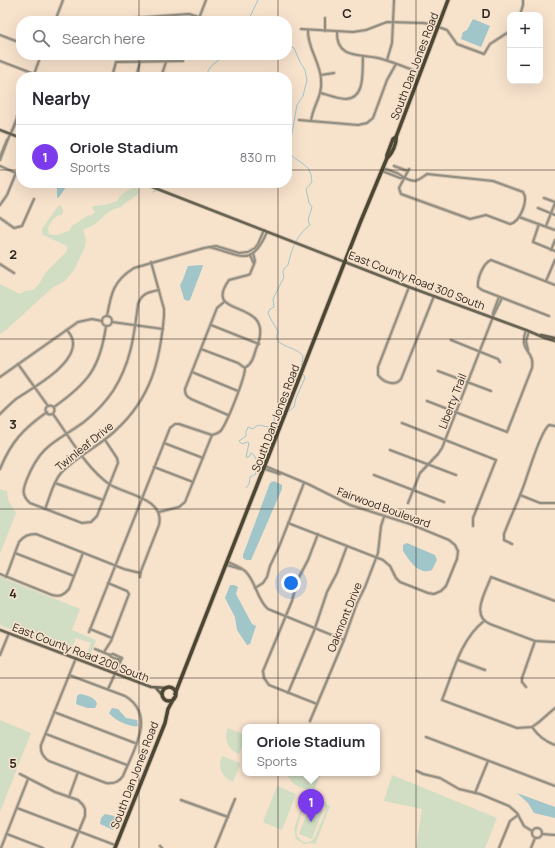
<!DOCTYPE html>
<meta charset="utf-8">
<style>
:root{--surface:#fff;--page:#f7f7f7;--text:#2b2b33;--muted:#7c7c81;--line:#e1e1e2;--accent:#7c3aed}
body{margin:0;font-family:Manrope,sans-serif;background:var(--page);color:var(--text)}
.controls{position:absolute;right:12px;top:12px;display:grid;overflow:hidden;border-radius:8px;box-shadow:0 4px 16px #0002}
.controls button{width:36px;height:36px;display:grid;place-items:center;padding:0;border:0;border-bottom:1px solid var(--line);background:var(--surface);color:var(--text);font:20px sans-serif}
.you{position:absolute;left:291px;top:583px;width:14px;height:14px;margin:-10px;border:3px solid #fff;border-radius:50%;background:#1a73e8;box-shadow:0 0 0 6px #1a73e833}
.badge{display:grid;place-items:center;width:26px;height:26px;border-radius:50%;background:var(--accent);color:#fff;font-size:13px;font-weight:700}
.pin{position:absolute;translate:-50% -33px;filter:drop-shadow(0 1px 2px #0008)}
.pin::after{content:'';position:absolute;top:21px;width:14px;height:12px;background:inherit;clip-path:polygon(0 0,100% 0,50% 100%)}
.popup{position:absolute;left:242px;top:724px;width:138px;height:52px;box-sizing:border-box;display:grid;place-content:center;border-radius:8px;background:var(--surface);filter:drop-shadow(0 1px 3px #0005);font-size:13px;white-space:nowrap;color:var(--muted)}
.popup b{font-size:15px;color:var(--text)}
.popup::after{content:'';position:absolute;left:50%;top:100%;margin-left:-8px;border:8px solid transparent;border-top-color:var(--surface)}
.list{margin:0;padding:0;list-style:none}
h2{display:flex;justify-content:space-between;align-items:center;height:52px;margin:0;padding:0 16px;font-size:17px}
h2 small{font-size:13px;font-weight:400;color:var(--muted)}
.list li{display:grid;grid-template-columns:26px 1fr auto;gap:12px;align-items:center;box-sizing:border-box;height:64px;padding:0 16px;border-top:1px solid var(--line)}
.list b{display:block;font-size:15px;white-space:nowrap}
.list p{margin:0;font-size:13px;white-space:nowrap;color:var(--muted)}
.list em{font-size:13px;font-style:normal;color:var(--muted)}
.icon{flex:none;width:22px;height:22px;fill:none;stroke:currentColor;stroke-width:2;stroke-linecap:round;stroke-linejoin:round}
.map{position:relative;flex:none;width:555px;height:848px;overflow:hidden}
.search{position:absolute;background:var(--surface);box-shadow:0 4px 16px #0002;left:16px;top:16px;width:276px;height:44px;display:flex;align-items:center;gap:10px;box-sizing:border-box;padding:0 14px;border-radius:16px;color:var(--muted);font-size:15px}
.panel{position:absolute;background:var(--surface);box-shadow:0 4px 16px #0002;left:16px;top:72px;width:276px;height:116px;border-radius:16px}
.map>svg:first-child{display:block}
</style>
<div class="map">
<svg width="555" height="848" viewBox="0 0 555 848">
<rect width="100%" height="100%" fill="#f7e2cc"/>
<g fill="#d1dec3" fill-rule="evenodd">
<path d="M136,187L139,192C137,197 126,201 121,207C106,210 103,219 92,226C89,227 86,228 83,230L86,239L85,247L74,270L65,281L52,288L6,330L0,334V284L20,294L24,291L33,290L39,284L46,272L67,251V247L65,245L43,235L42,233V229L58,206L61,205L63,211V214C55,216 50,221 48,229L49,234C59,237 60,233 69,231L73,225C78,223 80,221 84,218C88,215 92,216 95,212L92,208L93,206L105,205L117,201C122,193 127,190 136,187Z"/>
<path d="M0,489L2,490L7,491L8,500L16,513L0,554Z"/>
<path d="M0,577L80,609L72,630L96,640L89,659L86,657L91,643L76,638L70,652L0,625Z"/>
<path d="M0,720L31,733L0,812Z"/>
<path d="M228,728L245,735V740L239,754C228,750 223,739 228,728Z"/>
<path d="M222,756L240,763V765L233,782C222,778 217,767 222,756Z"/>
<path d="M287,773H321L314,790C302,790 290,785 287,773Z"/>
<path d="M392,775L497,818L485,848H416L422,809L384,801Z"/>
<path d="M277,786L296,794L282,830L263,822Z"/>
<path d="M316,796C324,798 325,804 330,806L315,845L313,843L304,844L296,839L294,829L303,804L308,798ZM316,799L324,803L326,811L315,837L310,842H303L297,836C295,829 303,808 307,802C310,800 313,799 316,799Z"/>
<path d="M310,805L323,810L312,839L299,834Z"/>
</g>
<g fill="#a0c6ca">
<path d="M473,19L490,26L481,47L461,39L463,32L467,30Z"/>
<path d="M57,183H69L59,197L57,198Z"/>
<path d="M202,265L203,266L190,300L187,301L184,299L180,285C184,279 185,273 188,266Z"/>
<path d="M274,481L282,485V489L251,560H246L243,558V555L270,483Z"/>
<path d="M407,543L435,555L437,560L432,570C419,576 409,560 403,551V545Z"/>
<path d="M230,585H234L238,587L236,594L252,624L256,626L250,644L247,645L237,630L235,617L225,598Z"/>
<path d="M80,694C86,695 95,697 97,704L95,708H87L76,704L77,696Z"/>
<path d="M112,708L118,709L126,718L137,720L138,726C131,728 114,720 109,713Z"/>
<path d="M517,793L555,807V818L534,813L528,803Z"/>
<path d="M105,814L114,816L118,819L117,824L113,830L100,824L101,818Z"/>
</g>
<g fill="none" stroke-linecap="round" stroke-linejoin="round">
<g stroke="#a0c6ca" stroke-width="1">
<path d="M248,21L258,0"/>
<path d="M287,45L294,48L300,62L305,70L307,80L303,96L297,105L291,139"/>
<path d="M206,77C208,65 218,61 227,55"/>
<path d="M290,142C290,144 289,146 289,148C289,160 307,162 310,172C312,175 311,179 312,182L306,189L309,203L312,207L308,220L310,225C296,236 292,248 288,265C283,269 282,271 284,277L273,299L274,307L270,309L268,313C270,320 275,324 278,332C271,347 295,345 303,356L301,369"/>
<path d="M153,192L157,190L158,183"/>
<path d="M288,412L294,407L296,398L305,378L303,373"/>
<path d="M246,488L249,484L250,477L256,474L254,467L257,461L254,455L251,453L249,457H246L249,443L247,442L242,444L239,441L246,436V432L248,427L253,429C258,423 263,426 268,427L274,421L275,413L276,412L283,413"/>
</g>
<defs>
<g id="street">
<path d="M520,15L523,5V0"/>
<path d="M55,21L63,0"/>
<path d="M115,21L118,19L189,14L199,17"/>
<path d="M198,21L206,0"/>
<path d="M301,29L353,32L366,30L387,22L423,23L430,24L447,30L457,44L484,54L490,44L510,31"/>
<path d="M308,30C307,47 320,62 321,79C323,96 313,105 311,121"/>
<path d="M325,31V18"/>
<path d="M337,32C336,61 364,53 382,59C395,63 408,68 420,73"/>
<path d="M0,35L21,43"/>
<path d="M387,60L392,43L394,0"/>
<path d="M0,61L34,74"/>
<path d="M321,75L334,73"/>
<path d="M33,77L41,55"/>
<path d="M112,77L116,62L183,61"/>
<path d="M136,77L140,62"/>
<path d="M161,77L166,62"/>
<path d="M321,93C328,95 338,99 346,99C366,98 362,70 363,56"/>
<path d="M299,120L358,125L367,123L373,118L387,80L396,64"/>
<path d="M12,131L21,107"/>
<path d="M8,139L18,118L17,116"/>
<path d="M0,160L8,139L7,140L0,157V159"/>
<path d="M0,166L16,173L7,195L0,205"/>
<path d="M394,166L408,171"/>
<path d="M382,171L400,178H405L397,173L383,168"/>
<path d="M405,178C416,183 417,181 427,174L493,181L523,192C529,200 520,222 510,224L486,215L470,219L401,194L399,188L409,169"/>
<path d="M544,198L555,202"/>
<path d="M538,208L555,215"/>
<path d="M519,217L555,230"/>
<path d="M0,218L14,228L22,226L34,199"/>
<path d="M539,224L533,242L555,251"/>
<path d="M546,226L555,203"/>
<path d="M209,247C240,254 251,269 267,232"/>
<path d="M551,250L555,240"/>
<path d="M250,255L254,264L255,261L253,253"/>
<path d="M0,264L14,273"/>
<path d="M546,281L555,260"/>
<path d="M409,287L378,367V375C383,382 395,387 401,379L434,296"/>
<path d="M224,302L217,308L185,389C185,394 186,396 191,399L228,415"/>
<path d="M107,316C111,294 113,281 134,268L204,248L216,246L239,253L248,252L255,248L258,244L264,230"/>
<path d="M493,316L502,298"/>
<path d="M549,316L482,290L478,287C477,279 483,263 491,260L555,285"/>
<circle cx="107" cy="321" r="5"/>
<path d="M112,322L163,329"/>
<path d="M211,325L259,344"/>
<path d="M451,340L498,359L500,362"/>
<path d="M201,349L238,363L245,368"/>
<path d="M528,350L526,341L529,331"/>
<path d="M18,364L48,406"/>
<path d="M246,367C252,364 254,356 256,349C279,295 200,321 229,280L248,275L250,274L254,264"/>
<path d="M438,371L491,391"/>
<path d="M192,372L238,391"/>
<path d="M0,377L78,322L92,319L102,321"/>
<path d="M427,401L507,432L532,368C535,349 518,353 526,330"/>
<circle cx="50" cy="410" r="4.5"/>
<path d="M54,407C88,383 100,368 106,326"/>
<path d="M0,414C5,409 10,404 16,399C32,388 74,366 73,343C73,337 70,334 67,330"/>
<path d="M53,414C69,436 86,468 109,484C126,495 165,498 159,525L141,571L140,577"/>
<path d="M402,423L496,460L473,518V526"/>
<path d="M105,440L117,458L118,463L97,516L91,522L82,523L30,503C21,495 23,489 27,479C41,444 56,442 84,422C95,413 105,403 113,391C131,363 134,336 138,304C142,293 149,292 159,290"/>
<path d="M164,443L203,458"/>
<path d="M390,450L456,475"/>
<path d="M265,466L308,484L350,505L410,524L449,540L455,545L458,551L457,559L446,586L441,591L434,594L428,593L400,582L396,578L390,566L383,560L288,523"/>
<path d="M154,467L193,482"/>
<path d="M0,469C11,442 23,429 47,412"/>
<path d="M265,469L280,474"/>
<path d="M374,475L444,502"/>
<path d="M55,483L103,500"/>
<path d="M520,495L540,503H555"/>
<path d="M408,503L420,473L438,454L442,448L493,317V313L499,297"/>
<path d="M45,509C50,497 53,482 61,473C75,457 100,446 116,430C151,398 160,361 164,316V309L151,262"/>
<path d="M159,512L179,507L185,502L212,435"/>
<path d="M512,544L504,540V534C511,515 521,496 527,476C531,465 541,431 549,425L555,426"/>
<path d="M15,553L74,576"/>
<path d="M228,562C234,565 240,567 245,571C256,581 257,600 268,609L344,640"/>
<path d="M227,565L241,569"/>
<path d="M0,574L52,595C60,597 64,595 69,589L83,553"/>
<path d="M6,577L19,542C24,536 28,534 36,534L124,569L140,573"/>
<path d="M255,588L263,583L267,577L270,566L279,547L304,483"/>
<path d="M555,601L491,577C486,591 470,616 490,624L535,641L555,642"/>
<path d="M484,621C460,640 453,673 442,700L517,728L532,727L539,722L555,708"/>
<path d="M90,629L112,638"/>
<path d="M89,632L170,428L175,424H179L212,435C216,434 220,433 222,429C228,420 245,378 245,368"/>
<path d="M95,649L110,655"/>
<path d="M104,652L111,641L129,594L127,591L108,583"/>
<path d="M0,655L9,633"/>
<path d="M458,660L485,670"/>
<path d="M115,672L119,659"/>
<path d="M69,675L125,696C157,715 133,751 123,776C119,782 113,784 106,783L49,761C43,757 40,752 41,745L76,658"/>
<path d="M526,687L522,682V678L535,641"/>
<path d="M108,689C113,679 117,668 122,658L113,654L110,655L111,657L121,660"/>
<path d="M288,693L314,631L327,592L337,573L347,546"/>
<path d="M317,704L269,685L264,678L263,671L292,601L297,581L308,560L318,534"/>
<path d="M54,712L135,743"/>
<path d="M310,721L344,640L357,603L365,587L378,553L381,526L384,517"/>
<path d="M532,727C538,736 544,741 555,745"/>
<path d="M46,734L127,765"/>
<path d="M426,737L555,786"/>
<path d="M417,771L423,774L440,778L459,789L480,794L509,806L517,813L524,826L532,831"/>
<path d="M20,774L55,792L78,800L83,805L85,809V816L72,848"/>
<path d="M475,793L488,761"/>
<path d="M69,797L78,772"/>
<path d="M181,800L228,817"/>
<path d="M17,808L115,845"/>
<circle cx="537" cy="833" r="5"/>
<path d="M7,834L43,848"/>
<path d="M542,834L555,835"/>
<path d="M160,846L162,848"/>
<path d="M1,848L28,779"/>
<path d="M215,848L235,799"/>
<path d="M499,848L510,821L518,815"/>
<path d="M531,848L535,838"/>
</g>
<g id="secondary">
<path d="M0,130L21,138"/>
<path d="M142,183L409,287L526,330L545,338L555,341"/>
<path d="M541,335L555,338"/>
<path d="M0,630L151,687L167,688"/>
<path d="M156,688L162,695"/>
</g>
<g id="primary">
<path d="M387,158V155L393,139L396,137L448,0"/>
<circle cx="169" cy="694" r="7"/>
<path d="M175,694L360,223L387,158C392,154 397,143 396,137"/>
<path d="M115,848L165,723L168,709L174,698"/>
</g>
</defs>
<use href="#street" stroke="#d3c0ad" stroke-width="4"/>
<use href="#secondary" stroke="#d3c0ad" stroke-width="4.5"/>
<use href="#primary" stroke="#d3c0ad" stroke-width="5.5"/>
<use href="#street" stroke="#918e82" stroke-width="2"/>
<use href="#secondary" stroke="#686453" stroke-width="2.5"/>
<use href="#primary" stroke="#4c4733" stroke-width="3.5"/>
</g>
<path fill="none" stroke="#2f271f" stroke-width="1" stroke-opacity="0.55" d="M139,0V21M278,0V21M416,0V848M139,55V77M278,55V77M0,170H21M287,170H555M139,183V848M278,183V848M0,339H555M0,509H555M0,678H555"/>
<g text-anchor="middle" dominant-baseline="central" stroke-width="3" stroke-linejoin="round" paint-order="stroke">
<g font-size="11" fill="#2f271f" stroke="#f7e2cc">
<text transform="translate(414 66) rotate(-69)">South Dan Jones Road</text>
<text transform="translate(417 280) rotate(21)">East County Road 300 South</text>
<text transform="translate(452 401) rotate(-69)">Liberty Trail</text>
<text transform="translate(275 418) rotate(-69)">South Dan Jones Road</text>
<text transform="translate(84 446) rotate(-39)">Twinleaf Drive</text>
<text transform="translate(384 507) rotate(20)">Fairwood Boulevard</text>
<text transform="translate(344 617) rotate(-68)">Oakmont Drive</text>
<text transform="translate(81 652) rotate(21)">East County Road 200 South</text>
<text transform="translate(134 775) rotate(-69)">South Dan Jones Road</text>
</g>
</g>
<g font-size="13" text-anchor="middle" font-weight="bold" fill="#2f271f" stroke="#f7e2cc" stroke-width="3" stroke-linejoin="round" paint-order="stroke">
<text x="347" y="18">C</text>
<text x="486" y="18">D</text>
<text x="13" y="259">2</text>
<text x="13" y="429">3</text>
<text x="13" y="598">4</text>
<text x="13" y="768">5</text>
</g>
</svg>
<div class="controls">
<button>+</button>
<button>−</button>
</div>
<div class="you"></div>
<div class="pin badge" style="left:311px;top:822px">1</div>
<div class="popup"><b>Oriole Stadium</b>Sports</div>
<div class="search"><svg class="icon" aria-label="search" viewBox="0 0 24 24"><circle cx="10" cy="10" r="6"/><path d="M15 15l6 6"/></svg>Search here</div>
<section class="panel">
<h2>Nearby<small></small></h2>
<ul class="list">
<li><span class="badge">1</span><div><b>Oriole Stadium</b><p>Sports</p></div><em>830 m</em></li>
</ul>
</section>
</div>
